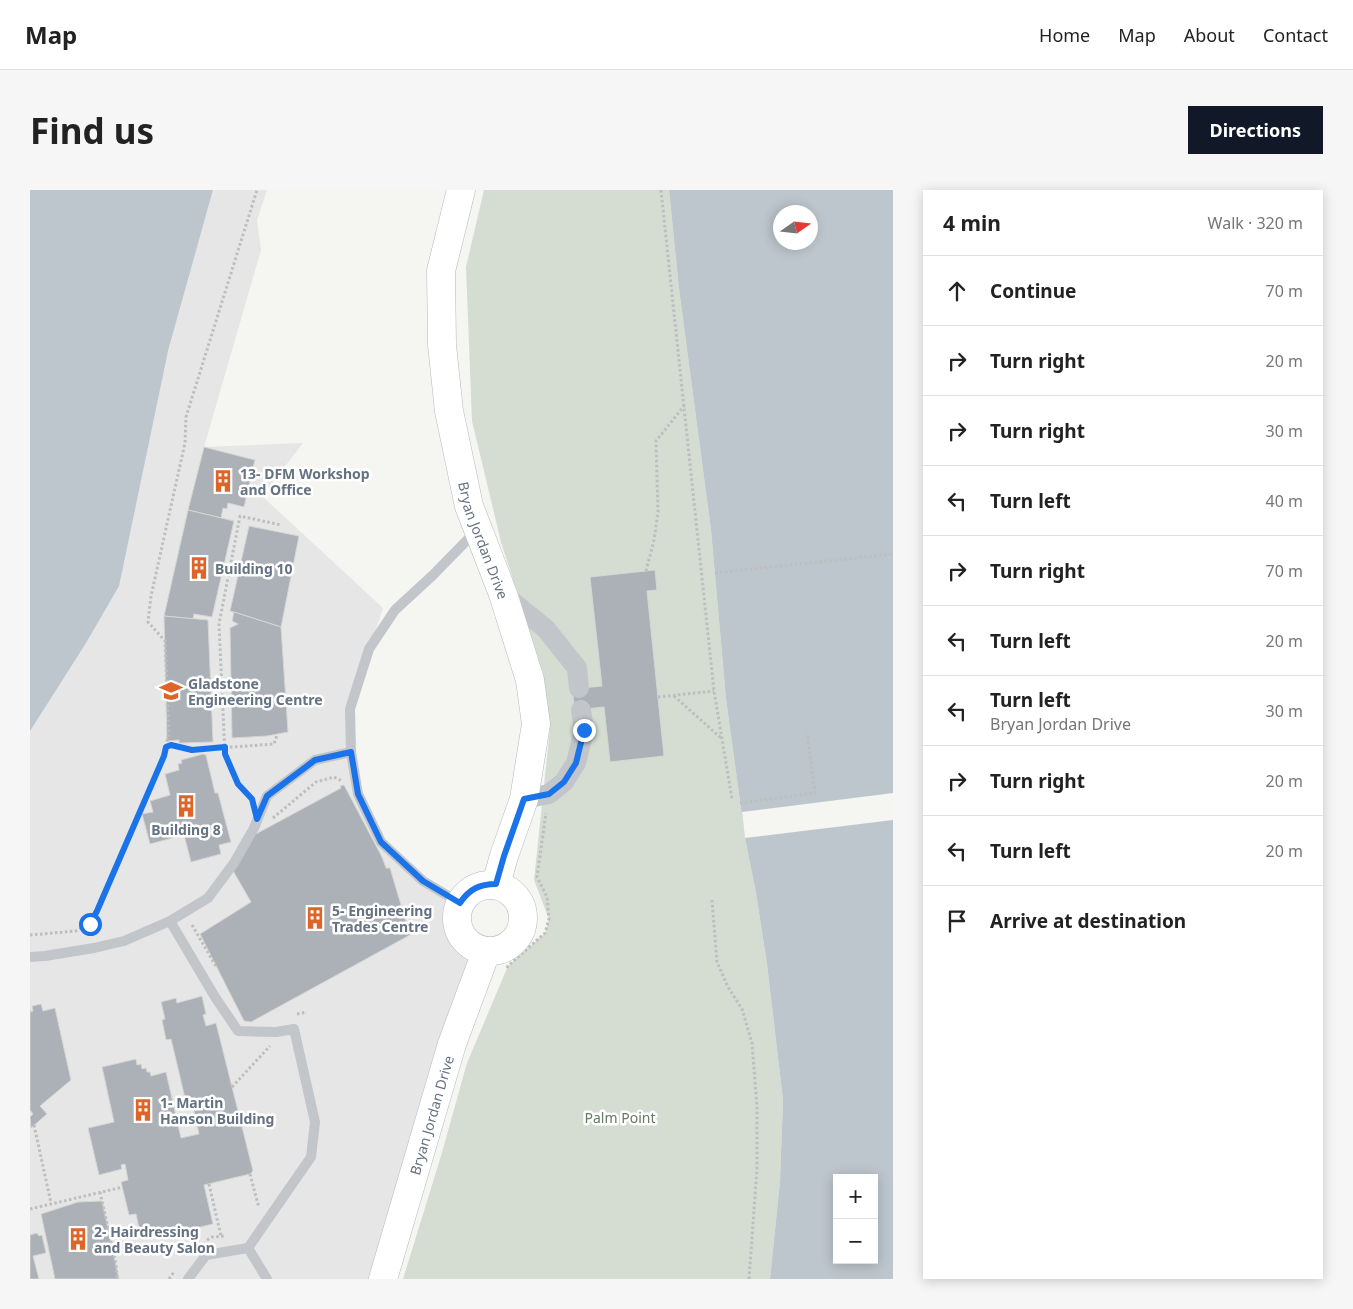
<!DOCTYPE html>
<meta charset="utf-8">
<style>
:root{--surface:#fff;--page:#f6f6f6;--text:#222;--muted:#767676;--line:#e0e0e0;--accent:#111827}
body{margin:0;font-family:"Noto Sans",sans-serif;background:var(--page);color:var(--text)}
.controls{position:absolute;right:15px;bottom:15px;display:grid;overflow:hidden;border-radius:0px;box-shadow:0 2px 12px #0003}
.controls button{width:45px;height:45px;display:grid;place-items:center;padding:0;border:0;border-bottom:1px solid var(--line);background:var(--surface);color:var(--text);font:25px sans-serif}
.compass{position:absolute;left:743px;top:15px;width:45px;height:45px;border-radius:50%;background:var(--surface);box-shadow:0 2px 12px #0003;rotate:76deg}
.stop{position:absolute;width:15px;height:15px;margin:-11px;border:4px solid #1a73e8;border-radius:50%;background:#fff}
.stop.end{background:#1a73e8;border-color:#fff;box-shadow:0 1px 5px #0008}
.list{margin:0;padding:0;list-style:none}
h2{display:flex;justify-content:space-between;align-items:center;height:65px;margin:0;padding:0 20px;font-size:21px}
h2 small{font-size:16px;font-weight:400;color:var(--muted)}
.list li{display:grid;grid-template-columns:32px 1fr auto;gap:15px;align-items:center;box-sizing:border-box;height:70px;padding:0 20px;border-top:1px solid var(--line)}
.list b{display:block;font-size:19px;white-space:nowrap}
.list p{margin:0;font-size:16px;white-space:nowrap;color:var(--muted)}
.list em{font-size:16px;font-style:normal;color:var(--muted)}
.icon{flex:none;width:28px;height:28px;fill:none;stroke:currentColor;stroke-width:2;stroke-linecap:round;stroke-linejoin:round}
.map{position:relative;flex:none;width:863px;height:1089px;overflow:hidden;border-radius:0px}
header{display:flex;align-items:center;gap:30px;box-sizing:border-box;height:70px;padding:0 25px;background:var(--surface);border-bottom:1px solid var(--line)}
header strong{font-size:24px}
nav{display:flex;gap:28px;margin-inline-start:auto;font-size:18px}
.intro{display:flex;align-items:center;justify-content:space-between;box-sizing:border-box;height:120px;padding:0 30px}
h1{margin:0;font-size:35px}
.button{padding:12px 22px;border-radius:0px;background:var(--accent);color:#fff;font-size:18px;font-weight:700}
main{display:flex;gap:30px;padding:0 30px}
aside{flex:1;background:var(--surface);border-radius:0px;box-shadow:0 2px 12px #0003}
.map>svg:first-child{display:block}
</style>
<header>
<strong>Map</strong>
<nav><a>Home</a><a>Map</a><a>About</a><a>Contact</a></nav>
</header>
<div class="intro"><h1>Find us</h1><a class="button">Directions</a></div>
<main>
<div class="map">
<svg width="863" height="1089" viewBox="0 0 863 1089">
<rect width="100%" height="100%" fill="#f5f5f1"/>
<path fill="#e5e6e5" d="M183,0H237L227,30L231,60L174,257L273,253L232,306L353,418L320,519L328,604L351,652L393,691L430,713L426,725L428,738L434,749L444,757L353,1089H0V541L138,161Z"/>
<path fill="#d5dcd2" d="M454,0H639L649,99L681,340L696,509L715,648L726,703L737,774L753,910L750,991L740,1089H373L411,966L437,873L478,776L515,743L519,729L504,690L520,539L513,483L471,352L442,231L436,77Z"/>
<g fill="#bec6cd" fill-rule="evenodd">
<path d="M0,0H183L138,161L89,396L56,453L0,541Z"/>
<path d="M639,0H863V1089H740L750,991L753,910L737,774L726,703L715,648L696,509L681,340L649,99ZM751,22H781V52H751ZM807,988H844V1070H807Z"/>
</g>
<path fill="#f5f5f1" d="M863,603V630L715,648L712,622Z"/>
<g fill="#abb1b7" stroke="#d6d6d4">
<path d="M174,257L225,270L214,317L198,313L197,319L193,318L191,328L158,320Z"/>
<path d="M158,320L204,331L182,427L164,424L163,429L134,426Z"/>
<path d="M219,336L269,346L251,437L200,421Z"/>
<path d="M625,380L627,400L617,401L634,566L580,572L574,517L545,520L542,499L572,496L560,387Z"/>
<path d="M204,422L251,437L258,542L237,546L202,548L200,438L208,434L202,431Z"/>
<path d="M134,426L178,430L183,552L149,553V550L137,551Z"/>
<path d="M173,564L176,565L185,603H188L201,652L189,655L191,664L161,672L154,645L120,654L112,624L123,622L120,611L140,605L135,584L149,580L148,574L152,573L151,570Z"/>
<path d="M314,595L352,667L356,678H360L380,745L221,832L214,831L170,744L221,712L202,679L224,645L311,598L310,596Z"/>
<path d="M172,806L176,824L173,825L176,836L186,833L223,981L220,984L174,995L183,1034L119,1049V1046L111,1048L106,1024L99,1025L91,992L98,990L95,974L91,975L92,979L69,985L58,938L84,932L72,877L106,869L107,875L111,874L112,879L116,878L117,882H120L121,886L136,882L151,948L169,944L161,907L155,908L141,849L136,850L132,830L135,829L131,812L146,808L147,813Z"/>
<path d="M11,814L13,821L25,818L41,890L10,916L17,924L1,938L0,927L3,924L0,920V819L1,822L3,821L2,816Z"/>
<path d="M72,1011L89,1089H25L11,1024L48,1012Z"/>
<path d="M7,1043L9,1046L12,1045L16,1063L3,1066L9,1089H0V1045Z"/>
</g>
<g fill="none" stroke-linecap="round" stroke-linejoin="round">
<defs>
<g id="secondary">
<path id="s1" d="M431,0L411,81L412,155L419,221L439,316L473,404L500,490L506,534L494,609L474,666L466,694"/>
<circle cx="460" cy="728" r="33"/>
<path id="s2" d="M353,1089L422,854L456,762"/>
</g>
</defs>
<use href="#secondary" stroke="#b4b9be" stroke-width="29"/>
<g stroke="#bcbec0" stroke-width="3" stroke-dasharray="2.5 2.5" stroke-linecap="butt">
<path d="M631,0L684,501L702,609"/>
<path d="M616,381L624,350L628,322L626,251L654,216"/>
<path d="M685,383L863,364"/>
<path d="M644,506L691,548"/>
<path d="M628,507L684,501"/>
<path d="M136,557L141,555L162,560L244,554L247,545"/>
<path d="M221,608L208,594L195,565L189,434L210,326L251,335"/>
<path d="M710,613L785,603L777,543"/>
<path d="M243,628L286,592L304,587L312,591"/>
<path d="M682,710L687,772L698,797L712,819L722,853L727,917V979L719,1089"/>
<path d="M162,735L187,778"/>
<path d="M0,745L46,741L60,734L67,721L134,565L139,543L135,451L118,432L121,406L155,253L156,227L227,0"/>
<path d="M477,778L478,776L515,743L519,729L517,707L507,687L516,623"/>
<path d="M267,824L277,822"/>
<path d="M202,897L240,856"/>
<path d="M4,935L21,1013"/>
<path d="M220,984L229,1018"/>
<path d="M179,994L191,1046"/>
<path d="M70,1002L86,1074L87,1089"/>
<path d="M0,1019L93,997"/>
<path d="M177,1050L182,1047L195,1046"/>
<path d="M139,1089L144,1082"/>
</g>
<g stroke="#c2c5c9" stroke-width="10">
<path d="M430,713L393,691L351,652L328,604L321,562L320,519L339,459L365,420L403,385L446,341"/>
<path d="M140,731L185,807L208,841L246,842L264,839L285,932L281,967L218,1058L176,1065L158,1089"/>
<path d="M0,767L15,766L64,758L94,751L140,731L178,708L204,673L224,638L237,606L285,570L321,562"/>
<path d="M218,1058L237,1089"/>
</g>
<g stroke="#c2c5c9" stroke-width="20">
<path d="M473,404L516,439L547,478L549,498"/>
<path d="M494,609L519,604L534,592L546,573L554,540L551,520"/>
</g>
<use href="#secondary" stroke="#fff" stroke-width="28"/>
</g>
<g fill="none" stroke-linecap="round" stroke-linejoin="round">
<path stroke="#1a73e8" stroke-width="6" d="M60,734L67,721L134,566L136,557L141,555L162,560L195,557V564L208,594L222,609L227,629L237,606L285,570L321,562L328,604L351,652L393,691L430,713C439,699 450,694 466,694L474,666L494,609L519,604L534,592L546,573L554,540"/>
</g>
<defs>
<symbol id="building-bare" viewBox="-9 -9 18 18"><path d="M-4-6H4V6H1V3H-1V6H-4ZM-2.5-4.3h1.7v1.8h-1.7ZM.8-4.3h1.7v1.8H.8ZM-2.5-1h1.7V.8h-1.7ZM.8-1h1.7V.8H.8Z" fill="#df6427" stroke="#fff" stroke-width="2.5" paint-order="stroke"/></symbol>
<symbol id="university-bare" viewBox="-9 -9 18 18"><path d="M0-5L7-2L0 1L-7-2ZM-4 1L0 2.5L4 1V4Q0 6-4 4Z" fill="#df6427" stroke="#fff" stroke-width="2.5" paint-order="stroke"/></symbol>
</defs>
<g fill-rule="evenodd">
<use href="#building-bare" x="177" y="275" width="32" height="32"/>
<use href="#building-bare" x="153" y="362" width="32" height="32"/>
<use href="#university-bare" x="125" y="485" width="32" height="32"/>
<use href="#building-bare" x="140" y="600" width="32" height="32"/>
<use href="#building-bare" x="269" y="712" width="32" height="32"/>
<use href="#building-bare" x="97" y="904" width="32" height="32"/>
<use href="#building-bare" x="32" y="1033" width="32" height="32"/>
</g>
<g text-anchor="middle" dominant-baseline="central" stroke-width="5" stroke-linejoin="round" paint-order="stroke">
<g font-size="14" font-weight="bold" fill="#647282" stroke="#fff" text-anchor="start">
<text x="210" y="283">13- DFM Workshop<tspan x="210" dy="16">and Office</tspan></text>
<text x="185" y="378">Building 10</text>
<text x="158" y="493">Gladstone<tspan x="158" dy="16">Engineering Centre</tspan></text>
<text x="156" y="639" text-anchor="middle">Building 8</text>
<text x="302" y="720">5- Engineering<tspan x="302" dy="16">Trades Centre</tspan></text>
<text x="130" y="912">1- Martin<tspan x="130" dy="16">Hanson Building</tspan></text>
<text x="64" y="1041">2- Hairdressing<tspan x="64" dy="16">and Beauty Salon</tspan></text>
</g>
<g font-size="14" fill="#647282" stroke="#fff">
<text stroke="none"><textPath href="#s1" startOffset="358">Bryan Jordan Drive</textPath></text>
<text stroke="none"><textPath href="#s2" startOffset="171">Bryan Jordan Drive</textPath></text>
</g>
<g font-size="14" fill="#657963" stroke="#fff">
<text x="590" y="927">Palm Point</text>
</g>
</g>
</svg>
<div class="controls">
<button>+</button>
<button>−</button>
</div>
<svg class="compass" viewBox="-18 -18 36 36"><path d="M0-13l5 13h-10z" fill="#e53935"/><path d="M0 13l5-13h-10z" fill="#767676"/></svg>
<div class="stop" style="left:60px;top:734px"></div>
<div class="stop end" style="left:554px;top:540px"></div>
</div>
<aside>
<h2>4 min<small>Walk · 320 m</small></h2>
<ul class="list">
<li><svg class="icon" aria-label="ahead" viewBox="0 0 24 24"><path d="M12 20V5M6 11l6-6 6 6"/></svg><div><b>Continue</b></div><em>70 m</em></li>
<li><svg class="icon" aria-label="right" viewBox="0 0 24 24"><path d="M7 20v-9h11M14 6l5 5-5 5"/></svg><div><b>Turn right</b></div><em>20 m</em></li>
<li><svg class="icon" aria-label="right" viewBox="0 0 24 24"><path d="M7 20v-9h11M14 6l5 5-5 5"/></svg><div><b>Turn right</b></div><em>30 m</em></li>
<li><svg class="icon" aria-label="left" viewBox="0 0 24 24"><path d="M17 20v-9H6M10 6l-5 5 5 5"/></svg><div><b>Turn left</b></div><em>40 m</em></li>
<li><svg class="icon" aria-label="right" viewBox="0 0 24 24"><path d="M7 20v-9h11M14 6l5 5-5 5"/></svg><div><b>Turn right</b></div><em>70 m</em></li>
<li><svg class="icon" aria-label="left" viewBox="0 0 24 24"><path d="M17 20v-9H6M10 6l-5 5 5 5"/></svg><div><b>Turn left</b></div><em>20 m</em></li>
<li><svg class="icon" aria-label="left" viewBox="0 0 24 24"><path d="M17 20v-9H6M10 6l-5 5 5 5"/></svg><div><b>Turn left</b><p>Bryan Jordan Drive</p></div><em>30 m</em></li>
<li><svg class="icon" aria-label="right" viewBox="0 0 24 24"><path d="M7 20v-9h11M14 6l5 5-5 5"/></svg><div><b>Turn right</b></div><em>20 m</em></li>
<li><svg class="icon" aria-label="left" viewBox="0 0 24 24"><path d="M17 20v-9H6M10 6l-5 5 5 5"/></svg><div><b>Turn left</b></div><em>20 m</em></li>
<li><svg class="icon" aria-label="arrive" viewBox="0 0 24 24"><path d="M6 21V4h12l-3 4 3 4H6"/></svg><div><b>Arrive at destination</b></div></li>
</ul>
</aside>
</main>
